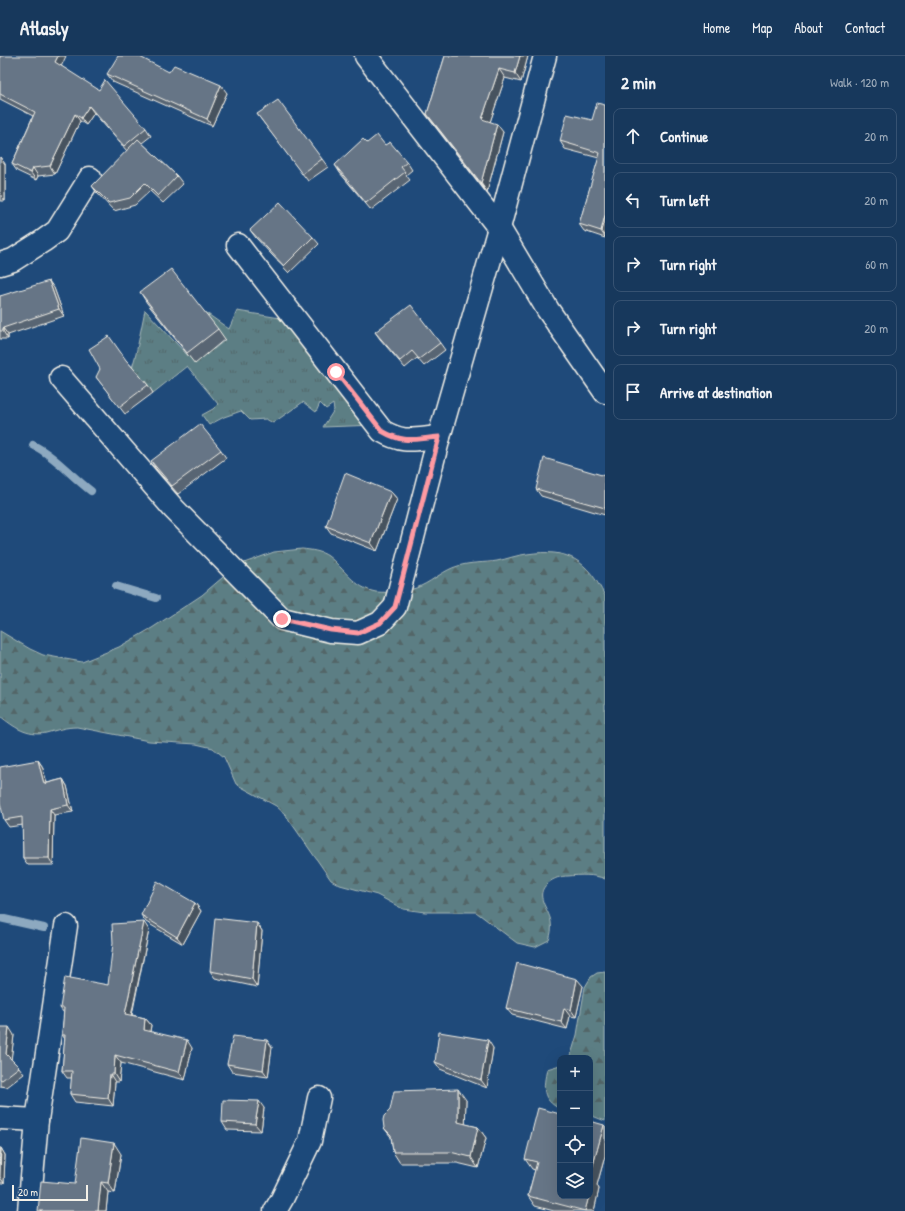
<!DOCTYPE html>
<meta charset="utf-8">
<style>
:root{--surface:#17385c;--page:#203f62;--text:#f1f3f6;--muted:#9eacbb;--line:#365272}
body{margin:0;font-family:"Patrick Hand",sans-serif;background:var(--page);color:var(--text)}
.controls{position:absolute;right:12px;bottom:12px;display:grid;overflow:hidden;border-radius:8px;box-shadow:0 4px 16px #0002}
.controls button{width:36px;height:36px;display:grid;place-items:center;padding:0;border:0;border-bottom:1px solid var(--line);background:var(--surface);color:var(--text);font:20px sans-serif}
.scale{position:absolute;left:12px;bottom:10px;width:76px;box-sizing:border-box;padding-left:4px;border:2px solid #f4f1e8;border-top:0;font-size:11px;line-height:14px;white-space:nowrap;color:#f4f1e8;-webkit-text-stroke:3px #1f4a7a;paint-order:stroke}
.stop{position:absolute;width:12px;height:12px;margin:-9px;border:3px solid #ff9aa2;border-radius:50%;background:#fff}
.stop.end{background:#ff9aa2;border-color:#fff;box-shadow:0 1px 4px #0008}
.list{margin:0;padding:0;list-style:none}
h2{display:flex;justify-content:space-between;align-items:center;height:52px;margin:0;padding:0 16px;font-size:17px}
h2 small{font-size:13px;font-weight:400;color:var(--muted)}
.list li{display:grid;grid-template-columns:26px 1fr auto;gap:12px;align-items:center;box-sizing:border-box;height:56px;margin:0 8px 8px;padding:0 8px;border:1px solid var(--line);border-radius:8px}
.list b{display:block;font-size:15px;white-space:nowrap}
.list em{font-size:13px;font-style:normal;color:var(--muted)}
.icon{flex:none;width:22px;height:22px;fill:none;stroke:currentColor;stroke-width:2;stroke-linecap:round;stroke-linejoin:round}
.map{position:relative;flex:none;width:605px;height:1155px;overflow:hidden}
header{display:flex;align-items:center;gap:24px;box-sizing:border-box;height:56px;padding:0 20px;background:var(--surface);border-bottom:1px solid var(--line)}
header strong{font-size:19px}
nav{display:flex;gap:22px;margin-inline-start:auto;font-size:14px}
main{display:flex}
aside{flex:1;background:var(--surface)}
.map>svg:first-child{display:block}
</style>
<header>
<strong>Atlasly</strong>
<nav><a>Home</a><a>Map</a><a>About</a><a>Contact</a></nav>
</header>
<main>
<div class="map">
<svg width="605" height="1155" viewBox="0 0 605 1155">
<defs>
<pattern id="grass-tufts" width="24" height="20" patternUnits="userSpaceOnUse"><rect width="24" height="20" fill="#5b7e84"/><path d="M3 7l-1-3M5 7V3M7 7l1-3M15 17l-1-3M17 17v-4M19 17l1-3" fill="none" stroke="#536668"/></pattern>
<pattern id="forest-firs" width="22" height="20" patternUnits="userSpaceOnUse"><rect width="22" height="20" fill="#5b7e84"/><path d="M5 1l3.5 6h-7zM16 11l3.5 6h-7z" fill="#536668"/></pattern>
</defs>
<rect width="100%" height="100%" fill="#1f4a7a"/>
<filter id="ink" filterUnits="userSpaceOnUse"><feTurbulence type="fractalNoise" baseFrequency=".025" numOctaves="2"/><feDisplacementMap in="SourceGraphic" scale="8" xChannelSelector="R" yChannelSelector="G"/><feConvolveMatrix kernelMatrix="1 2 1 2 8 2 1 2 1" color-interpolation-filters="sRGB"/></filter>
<g filter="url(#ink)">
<path fill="url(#grass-tufts)" stroke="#a8b8b6" d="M145,254L190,302L197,293H214L225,284L202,254L229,273L237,255L280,262L377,369L323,371L334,354L333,348L326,353L320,347L316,356L303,346L273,367L266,363L250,364L241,355L224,361L209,369L202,359L213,353L218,348L187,310L153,337L132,312L136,298Z"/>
<g fill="url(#forest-firs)" stroke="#a8b8b6">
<path d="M302,493C311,494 321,495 328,500C345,513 354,532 376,536C389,537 409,536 421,530C434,524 444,514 458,510C471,506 485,507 497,505C507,503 517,499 527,498C568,492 587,504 605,540V823C594,818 580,819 568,820C561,820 554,822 548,827C533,840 549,852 551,866C552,873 551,878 549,884L535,891L517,887L476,856H425L403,853L377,839L340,829L331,824L285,758L276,750L236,728L224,701L213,692L196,688L149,685L77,671C66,671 57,674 46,677C27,681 14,671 0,660V575L30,593L43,599L82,606L119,591L152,572L202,539L236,510L274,496Z"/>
<path d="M605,916V1065L590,1059V1002H570L577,979L585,931L591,921L597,917Z"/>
<path d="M560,1009V1053C541,1043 543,1032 547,1013Z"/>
</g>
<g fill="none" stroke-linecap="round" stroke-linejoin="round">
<g stroke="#8da9c0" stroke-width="8">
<path d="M33,389C55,400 71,420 91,435"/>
<path d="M116,530L156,542"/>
<path d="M0,862L44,872"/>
</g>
<defs>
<g id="street">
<path d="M366,0L499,172L548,254L605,336"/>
<path d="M238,189L382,375C404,388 414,383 439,381"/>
<path d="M0,208L13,204L43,185L57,175L90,122"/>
<path d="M61,322L174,453L282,563L331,575L358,577L380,567L395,551L439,381L499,172L545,0"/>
<path d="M0,1062L37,1064"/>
<path d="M29,1155L37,1064L66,870"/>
<path d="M275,1155L282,1143L310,1085L319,1042"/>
</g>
</defs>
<use href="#street" stroke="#f4f1e8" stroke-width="25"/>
<use href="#street" stroke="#1f4a7a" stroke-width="22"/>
</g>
<g fill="#586573" stroke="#f4f1e8">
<path d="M0,0L61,10L146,72L151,80L142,87L177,120L183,128L163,147L150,135L135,149L114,155L97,137L92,130L127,95L94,57L86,69L80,65L55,118L38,120L36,124L17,115L12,108L33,60L0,43Z"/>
<path d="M445,0H528L521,26L505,22L490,66L503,76L487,136L427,58Z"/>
<path d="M169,16L227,37L212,70L113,26L107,18Z"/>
<path d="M605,49V182L584,175L579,168L599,102L565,93L560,85L592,64Z"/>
<path d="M257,58L322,103L328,111L308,125Z"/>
<path d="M367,87L385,89L407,106L412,114L406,119L410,124L371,154L340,117L335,109Z"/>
<path d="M0,101L5,108V145H0Z"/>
<path d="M250,174L313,181L319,188L289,217L256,182Z"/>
<path d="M54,232L64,260L8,279V283H0V240Z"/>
<path d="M140,236L218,273L225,283L195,308L147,247Z"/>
<path d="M375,276L440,287L445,294L424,310L417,302L405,312L380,283Z"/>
<path d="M126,304L148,329L153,337L125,358L96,321Z"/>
<path d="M221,394L226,402L178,438L156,413L151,405Z"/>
<path d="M605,420V459L541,440L536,433Z"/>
<path d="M391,436L397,443L377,495L331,477L326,470Z"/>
<path d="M38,704L42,710L47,727L63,723L67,730L73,756L54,759L53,809H28L23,802V769L9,771L4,764Z"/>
<path d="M195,847L201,855L183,888L146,866L141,859Z"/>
<path d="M257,867L262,875L257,931L215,922L210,915Z"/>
<path d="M149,874L132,959L145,962L151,969L150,976L192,992L185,1024L121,1007L119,1026H115L113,1050L75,1046L70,1038L72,1022H67L62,1015L65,983L62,979L64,957L60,952L108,929Z"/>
<path d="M583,930L576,961L570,960L567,973L512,959L506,952Z"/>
<path d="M0,971L14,979L11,1003L19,1011L24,1018L7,1031L0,1030Z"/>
<path d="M272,991L268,1021L232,1016L227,1008Z"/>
<path d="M493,992L487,1032L440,1013L435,1006Z"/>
<path d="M466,1044L465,1068L478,1071L486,1082L478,1112L457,1107H400L393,1096L391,1081L384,1072Z"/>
<path d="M264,1052L261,1075L227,1074L222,1066Z"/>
<path d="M604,1069L605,1070V1100L597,1129L599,1133L594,1155H554L535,1150L528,1140L535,1114L532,1113L525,1103Z"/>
<path d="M0,1092H1L5,1099L4,1127H0Z"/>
<path d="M121,1098L115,1137L108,1136L106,1155H38L75,1128Z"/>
</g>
<g fill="#47525e" stroke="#f4f1e8">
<path d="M58,0H66L60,13L55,6Z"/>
<path d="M520,0H528L521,26L515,17Z"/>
<path d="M499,13L505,22L488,72L482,63Z"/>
<path d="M221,29L227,37L212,70L207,63Z"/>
<path d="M89,50L94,57L86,69L81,62Z"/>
<path d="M75,58L80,65L55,118L50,110Z"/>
<path d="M497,68L503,76L487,136L481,127Z"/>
<path d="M0,101L5,108V145L0,138Z"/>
<path d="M33,112L38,120L36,124L31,117Z"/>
<path d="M605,159V181L601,175Z"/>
<path d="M49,225L54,232L64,260L59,253Z"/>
<path d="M3,272L8,279V283L3,275Z"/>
<path d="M391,436L397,443L377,495L371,487Z"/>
<path d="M38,704L42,710L49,734L44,728Z"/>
<path d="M63,723L67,730L73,756L68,749Z"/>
<path d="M50,753L54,759L53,809L49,802Z"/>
<path d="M195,847L201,855L183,888L177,881Z"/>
<path d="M144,866L149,874L130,965L125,958Z"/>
<path d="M257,867L262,875L257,931L252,923Z"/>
<path d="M577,923L583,930L576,961L571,954Z"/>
<path d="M564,952L570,960L567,973L561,966Z"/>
<path d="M145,962L151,969L149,982L144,974Z"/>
<path d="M9,971L14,979L11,1005L6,998Z"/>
<path d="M187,984L192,992L185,1024L179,1016Z"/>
<path d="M267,984L272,991L268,1021L263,1014Z"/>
<path d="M488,984L493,992L487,1032L481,1024Z"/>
<path d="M115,999L121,1007L119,1026L114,1018Z"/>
<path d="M110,1018L115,1026L113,1050L108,1042Z"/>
<path d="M458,1033L466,1044L465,1076L458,1066Z"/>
<path d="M259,1045L264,1052L261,1075L255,1068Z"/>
<path d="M604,1069L605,1070V1100L597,1129L599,1133L594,1155H585L589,1140H590V1120Z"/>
<path d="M478,1071L486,1082L478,1112L471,1101Z"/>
<path d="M114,1087L121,1098L115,1137L108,1127Z"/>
<path d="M1,1092L5,1099L4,1127L0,1121Z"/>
<path d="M101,1126L108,1136L106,1155H98Z"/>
</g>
<g fill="#667586" stroke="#f4f1e8">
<path d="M0,0H58L55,6L99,34L105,24L146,72L124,90L89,50L81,62L75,58L50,110L33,112L31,117L12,108L35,56L0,38Z"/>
<path d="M118,0H138L169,16L174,9L221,29L207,63L107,18Z"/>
<path d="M445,0H520L515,17L499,13L482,63L497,68L481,127L427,58Z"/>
<path d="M278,44L322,103L302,118L257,58Z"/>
<path d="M597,47L605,49V159L601,175L579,168L600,97L560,85L567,58L592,64Z"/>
<path d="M377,79L385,89L390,86L407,106L401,111L405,116L366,147L335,109L363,83L367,87Z"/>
<path d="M138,83L177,120L158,140L145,127L130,142L109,147L92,130Z"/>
<path d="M280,146L313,181L284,210L250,174Z"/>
<path d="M171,213L218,273L187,297L140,236Z"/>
<path d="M49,225L59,253L3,272V275H0V240Z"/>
<path d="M411,249L440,287L419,303L412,295L400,305L375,276Z"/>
<path d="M109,280L126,304L148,329L119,351L96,321L100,313L89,293Z"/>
<path d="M200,368L221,394L172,430L151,405Z"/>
<path d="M544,402L605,420V452L536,433Z"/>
<path d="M345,417L391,436L371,487L326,470Z"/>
<path d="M38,704L44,728L63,723L68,749L50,753L49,802H23L22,761L4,764L0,746V711Z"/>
<path d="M157,825L195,847L177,881L141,859Z"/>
<path d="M215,862L257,867L252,923L210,915Z"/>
<path d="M144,866L125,958L145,962L144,974L187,984L179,1016L115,999L114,1018H110L108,1042L70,1038L72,1015H62L65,979H62L64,952H60L65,921L108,929L113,887L112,868Z"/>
<path d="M517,907L577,923L571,954L564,952L561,966L506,952Z"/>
<path d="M0,971H9L6,998L19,1011L2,1024L0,1023Z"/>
<path d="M439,976L488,984L481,1024L435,1006Z"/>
<path d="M233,980L267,984L263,1014L227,1008Z"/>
<path d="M458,1033V1066L478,1071L471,1101L450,1096H393L391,1079L384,1072L383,1064L384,1060L390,1054L394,1035Z"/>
<path d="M223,1044L259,1045L255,1068L222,1066Z"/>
<path d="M538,1052L560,1058V1140H589L585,1155L528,1140L537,1106L525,1103Z"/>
<path d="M590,1065L604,1069L590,1120Z"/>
<path d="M81,1082L114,1087L108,1127L101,1126L98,1155H38L41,1125L75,1128Z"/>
<path d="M0,1092H1L0,1110Z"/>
<path d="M590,1122L593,1123L590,1134Z"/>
</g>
</g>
<g fill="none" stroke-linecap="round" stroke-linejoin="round" filter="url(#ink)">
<path stroke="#ff9aa2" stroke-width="5" d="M282,563L331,574L358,577L380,567L395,551L439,381C414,383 404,388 382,375L336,316"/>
</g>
</svg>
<div class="controls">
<button>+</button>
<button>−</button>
<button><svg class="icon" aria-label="locate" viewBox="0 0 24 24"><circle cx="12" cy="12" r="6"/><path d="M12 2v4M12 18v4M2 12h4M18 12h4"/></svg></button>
<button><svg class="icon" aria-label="layers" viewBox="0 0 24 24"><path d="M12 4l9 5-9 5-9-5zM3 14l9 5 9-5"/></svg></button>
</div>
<div class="scale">20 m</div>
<div class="stop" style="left:336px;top:316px"></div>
<div class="stop end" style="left:282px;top:563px"></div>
</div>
<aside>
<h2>2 min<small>Walk · 120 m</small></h2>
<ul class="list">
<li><svg class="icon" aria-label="ahead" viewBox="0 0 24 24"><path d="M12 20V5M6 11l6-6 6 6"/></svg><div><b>Continue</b></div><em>20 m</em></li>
<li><svg class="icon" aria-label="left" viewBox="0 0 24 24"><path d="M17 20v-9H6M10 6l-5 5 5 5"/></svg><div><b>Turn left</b></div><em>20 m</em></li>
<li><svg class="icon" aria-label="right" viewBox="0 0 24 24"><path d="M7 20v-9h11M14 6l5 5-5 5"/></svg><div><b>Turn right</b></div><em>60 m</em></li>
<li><svg class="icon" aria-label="right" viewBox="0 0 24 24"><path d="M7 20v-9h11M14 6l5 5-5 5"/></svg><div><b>Turn right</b></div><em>20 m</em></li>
<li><svg class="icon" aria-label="arrive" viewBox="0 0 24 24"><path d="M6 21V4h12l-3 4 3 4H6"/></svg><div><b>Arrive at destination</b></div></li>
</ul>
</aside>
</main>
